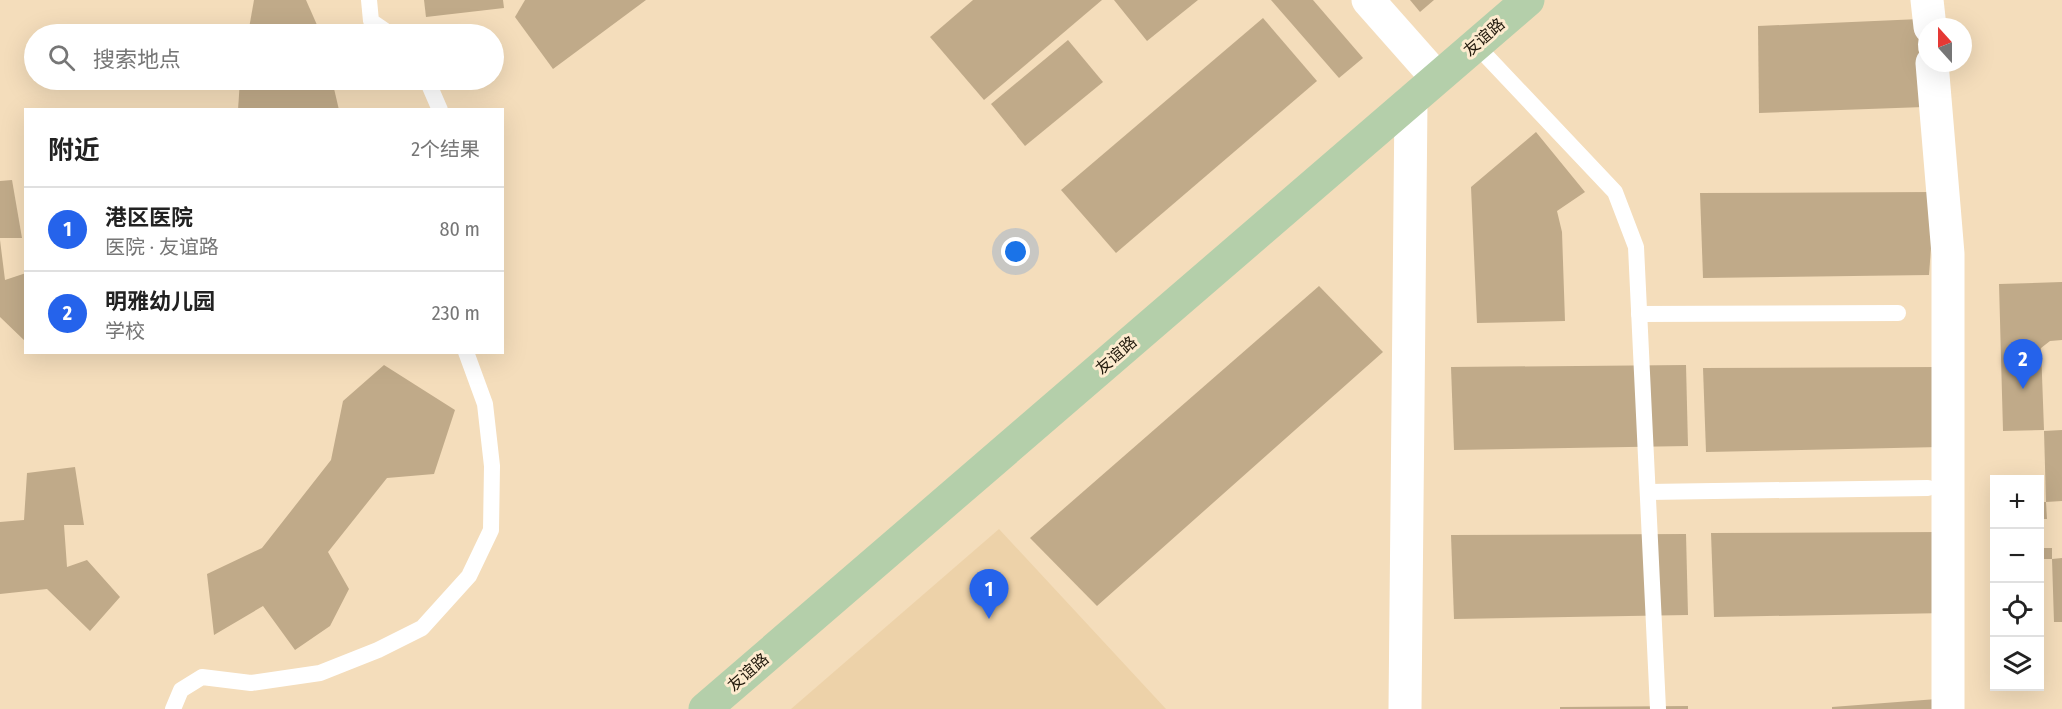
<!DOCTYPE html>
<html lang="zh">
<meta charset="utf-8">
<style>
:root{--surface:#fff;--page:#f2f2f2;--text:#222;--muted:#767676;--line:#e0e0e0;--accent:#2563eb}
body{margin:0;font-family:"Fira Sans Condensed","Noto Sans SC",sans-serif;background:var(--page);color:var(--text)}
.controls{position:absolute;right:18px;bottom:18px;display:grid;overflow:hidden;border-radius:0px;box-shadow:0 6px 24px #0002}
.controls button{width:54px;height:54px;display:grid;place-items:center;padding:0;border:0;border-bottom:2px solid var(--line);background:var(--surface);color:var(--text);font:30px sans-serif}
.compass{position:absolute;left:1918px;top:18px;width:54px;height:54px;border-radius:50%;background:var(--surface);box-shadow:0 6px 24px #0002;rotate:339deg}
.you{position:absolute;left:1016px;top:252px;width:21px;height:21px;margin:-15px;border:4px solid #fff;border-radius:50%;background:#1a73e8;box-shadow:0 0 0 9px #1a73e833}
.badge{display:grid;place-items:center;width:39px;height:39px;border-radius:50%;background:var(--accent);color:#fff;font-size:20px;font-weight:700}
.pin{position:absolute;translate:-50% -50px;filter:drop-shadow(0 2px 3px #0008)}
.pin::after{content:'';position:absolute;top:32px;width:21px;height:18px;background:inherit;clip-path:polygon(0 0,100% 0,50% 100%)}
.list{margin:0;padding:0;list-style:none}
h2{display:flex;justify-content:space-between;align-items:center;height:78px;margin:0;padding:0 24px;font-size:26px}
h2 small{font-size:20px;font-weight:400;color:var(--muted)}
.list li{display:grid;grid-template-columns:39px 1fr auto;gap:18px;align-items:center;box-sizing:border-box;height:84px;padding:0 24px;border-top:2px solid var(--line)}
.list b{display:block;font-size:22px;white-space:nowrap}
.list p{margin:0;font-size:20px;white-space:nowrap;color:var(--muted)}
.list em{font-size:20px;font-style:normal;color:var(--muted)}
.icon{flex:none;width:33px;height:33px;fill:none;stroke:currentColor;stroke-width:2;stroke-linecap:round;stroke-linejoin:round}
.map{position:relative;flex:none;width:2062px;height:709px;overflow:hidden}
.search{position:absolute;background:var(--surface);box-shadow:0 6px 24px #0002;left:24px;top:24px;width:480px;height:66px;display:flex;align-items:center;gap:15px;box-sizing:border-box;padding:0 21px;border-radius:33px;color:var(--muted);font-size:22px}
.panel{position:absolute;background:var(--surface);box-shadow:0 6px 24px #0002;left:24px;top:108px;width:480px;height:246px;border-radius:0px}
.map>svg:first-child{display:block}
</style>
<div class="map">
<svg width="2062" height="709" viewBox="0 0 2062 709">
<rect width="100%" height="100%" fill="#f4ddbb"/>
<path fill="#edd2a9" d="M999,529L1166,709H791Z"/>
<g fill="#c0aa89">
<path d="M254,0H306L321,34H248Z"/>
<path d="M424,0H503L504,8L426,17Z"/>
<path d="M525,0H646L553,69L515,17Z"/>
<path d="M973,0H1102L984,100L930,37Z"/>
<path d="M1114,0H1198L1147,41Z"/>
<path d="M1271,0H1313L1363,58L1339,78Z"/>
<path d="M1410,0H1434L1420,12Z"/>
<path d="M1263,18L1317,81L1116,253L1061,190Z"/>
<path d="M1920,19L1924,107L1759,113L1758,26Z"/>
<path d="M1068,40L1103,82L1025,146L991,104Z"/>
<path d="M240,80H332L339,110H238Z"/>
<path d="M1536,132L1585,192L1557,211L1562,232L1565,321L1477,323L1471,187Z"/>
<path d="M12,180L22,238H0V181Z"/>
<path d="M1935,192L1929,275L1703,278L1700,193Z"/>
<path d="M0,240L5,280L26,273V342L0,317Z"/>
<path d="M2062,282V340L2050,341L2041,348L2044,430L2003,431L1999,284Z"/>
<path d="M1319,286L1383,352L1097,606L1030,538Z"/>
<path d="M384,365L455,410L434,474L387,478L328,552L349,589L330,626L295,650L263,606L214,635L207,574L262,548L331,460L343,401Z"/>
<path d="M1686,365L1688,446L1454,450L1451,367Z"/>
<path d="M1938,367L1940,447L1706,452L1703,368Z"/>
<path d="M2062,430V501L2046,502L2044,431Z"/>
<path d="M75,467L84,525H64L67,567L87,560L120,597L90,631L47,589L0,594V522L24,520L27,473Z"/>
<path d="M2040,502H2046L2047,519H2040Z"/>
<path d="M1945,532L1948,613L1714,617L1711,533Z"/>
<path d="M1686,534L1688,615L1454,619L1451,535Z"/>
<rect x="2040" y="548" width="12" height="11"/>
<path d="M2062,558V622H2054L2052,559Z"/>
<path d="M1950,698L1951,709H1832V707Z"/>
<path d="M1688,706V709H1560V707Z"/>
</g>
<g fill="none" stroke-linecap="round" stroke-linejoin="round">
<g stroke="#fff" stroke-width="16">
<path d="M369,0L371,21L390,34"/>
<path d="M1476,45L1615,192L1636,247L1658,709"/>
<path d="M427,80L440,110"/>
<path d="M1639,314L1898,313"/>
<path d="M1648,492L1928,488"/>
<path d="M173,709L181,690L202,677L251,683L320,673L378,650L422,628L469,576L491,530L492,466L485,404L466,352"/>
</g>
<g stroke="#fff" stroke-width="33">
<path d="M1368,0L1437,78"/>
<path d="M1927,0L1930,27"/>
<path d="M1932,63L1948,254V709"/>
<path d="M1405,709L1411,101"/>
</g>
<path stroke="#b4cfaa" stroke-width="33" d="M705,709L1528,0"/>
</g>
<g text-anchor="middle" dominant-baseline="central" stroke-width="6" stroke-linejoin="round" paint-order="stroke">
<g font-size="16" fill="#21190c" stroke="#fdebcf">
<text transform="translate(1484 37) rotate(-41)">友谊路</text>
<text transform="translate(1116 355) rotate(-41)">友谊路</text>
<text transform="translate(748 672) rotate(-41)">友谊路</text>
</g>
</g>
</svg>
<div class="controls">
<button>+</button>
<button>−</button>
<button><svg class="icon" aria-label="locate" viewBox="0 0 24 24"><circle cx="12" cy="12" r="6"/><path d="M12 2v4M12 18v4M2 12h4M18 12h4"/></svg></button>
<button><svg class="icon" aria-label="layers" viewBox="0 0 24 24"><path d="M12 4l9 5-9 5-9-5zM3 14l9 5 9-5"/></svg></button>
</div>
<svg class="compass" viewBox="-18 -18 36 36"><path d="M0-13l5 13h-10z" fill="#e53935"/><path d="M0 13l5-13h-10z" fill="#767676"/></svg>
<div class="you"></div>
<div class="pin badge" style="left:989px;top:619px">1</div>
<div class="pin badge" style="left:2023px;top:389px">2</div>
<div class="search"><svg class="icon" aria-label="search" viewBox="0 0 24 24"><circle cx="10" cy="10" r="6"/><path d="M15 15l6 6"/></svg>搜索地点</div>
<section class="panel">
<h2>附近<small>2个结果</small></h2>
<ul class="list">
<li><span class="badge">1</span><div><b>港区医院</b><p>医院 · 友谊路</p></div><em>80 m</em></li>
<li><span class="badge">2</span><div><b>明雅幼儿园</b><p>学校</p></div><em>230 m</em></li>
</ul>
</section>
</div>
